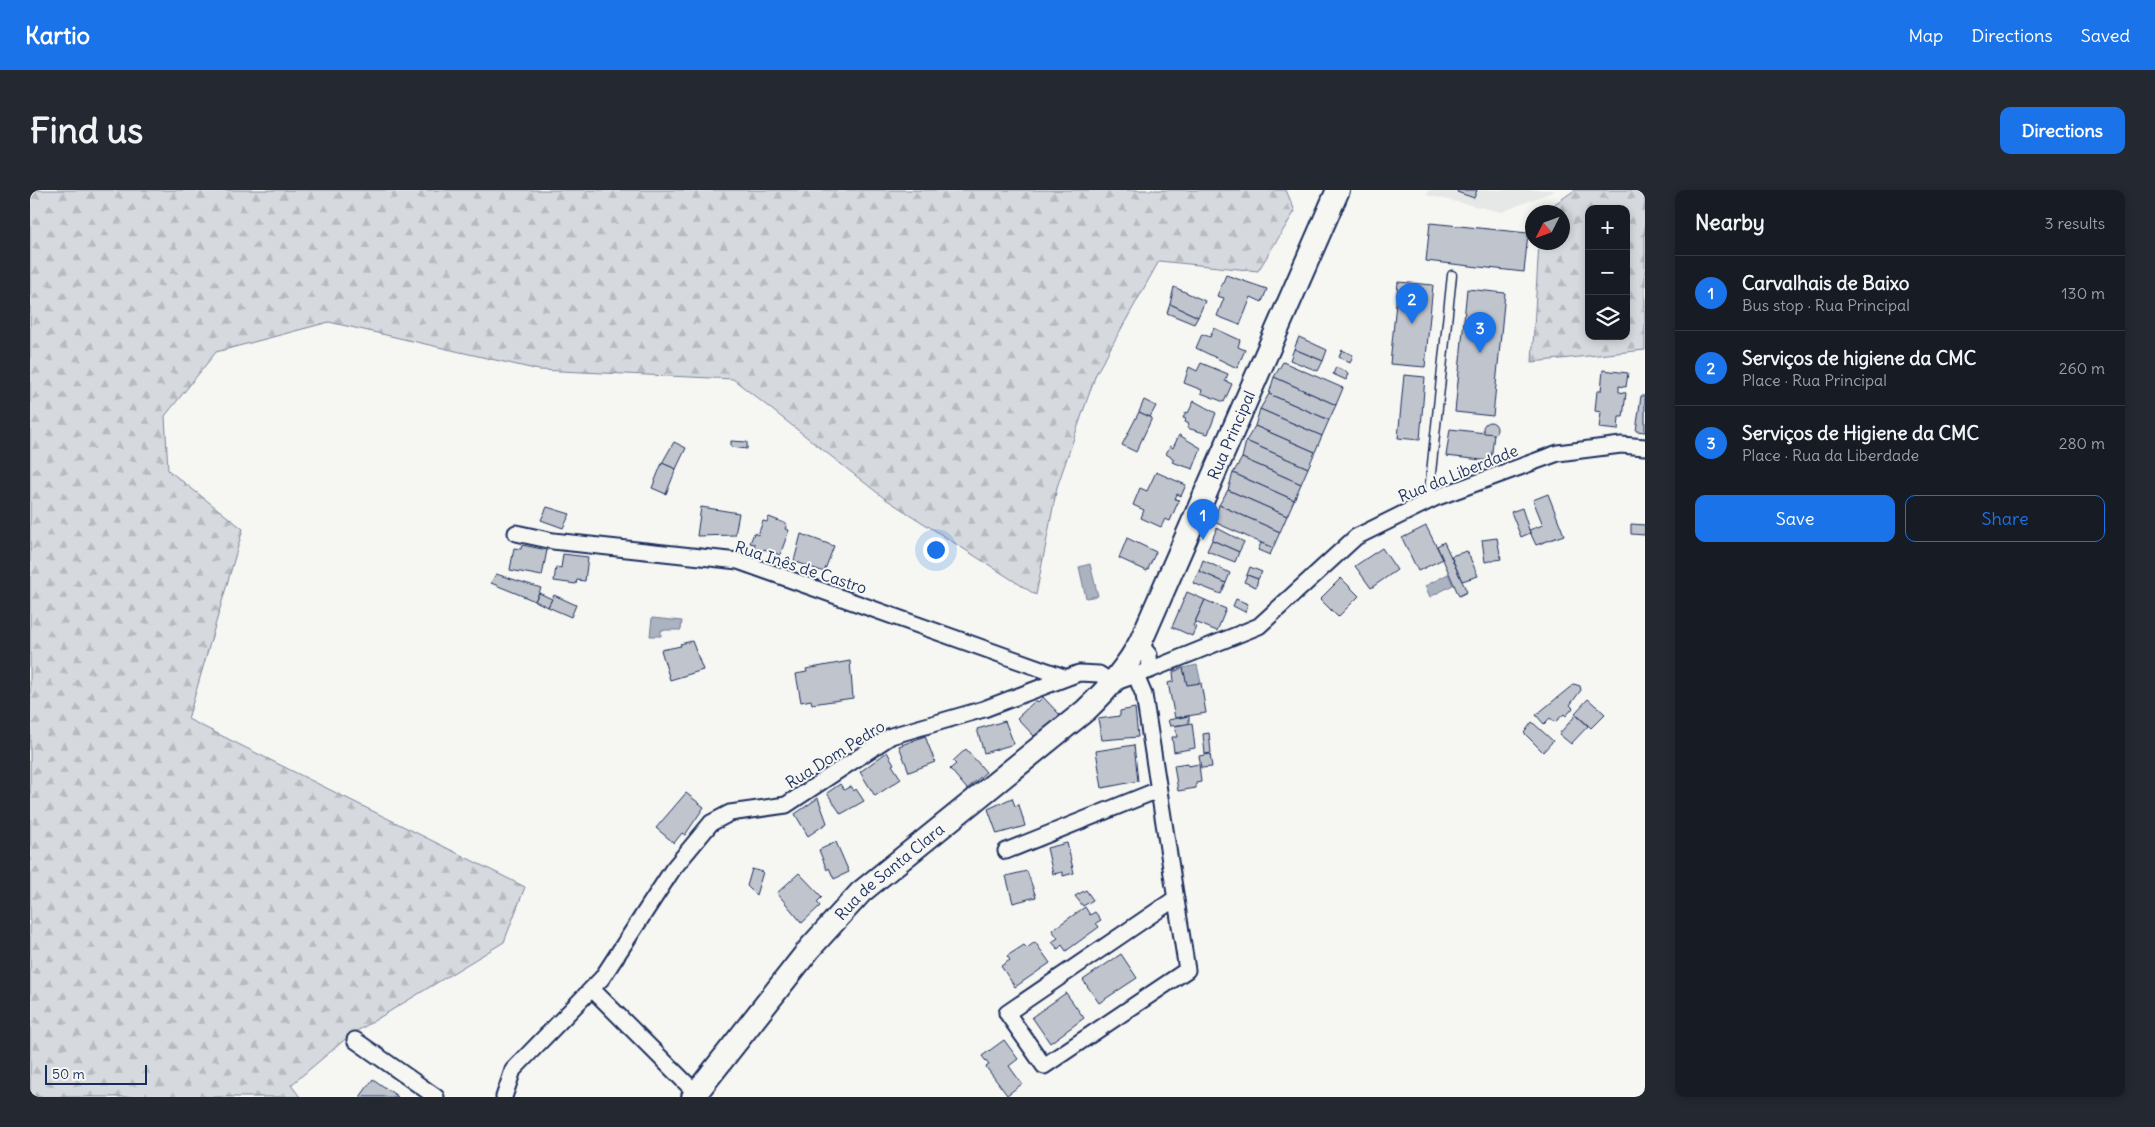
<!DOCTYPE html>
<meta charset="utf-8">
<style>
:root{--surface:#171b24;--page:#242831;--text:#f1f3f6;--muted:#9ea1a6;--line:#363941;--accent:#1a73e8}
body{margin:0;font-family:Delius,sans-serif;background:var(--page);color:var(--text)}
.controls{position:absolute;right:15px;top:15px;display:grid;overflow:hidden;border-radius:10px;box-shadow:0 2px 8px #0003}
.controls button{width:45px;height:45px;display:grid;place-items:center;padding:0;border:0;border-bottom:1px solid var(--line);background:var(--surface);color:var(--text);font:25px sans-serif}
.compass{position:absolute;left:1495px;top:15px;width:45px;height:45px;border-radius:50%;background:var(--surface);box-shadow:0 2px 8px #0003;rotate:228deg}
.scale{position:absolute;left:15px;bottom:12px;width:102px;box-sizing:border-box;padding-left:5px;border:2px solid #1b2f5e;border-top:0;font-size:14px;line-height:18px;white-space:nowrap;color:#1b2f5e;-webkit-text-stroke:4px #f6f6f2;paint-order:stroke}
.you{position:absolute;left:905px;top:359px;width:18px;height:18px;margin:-12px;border:4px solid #fff;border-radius:50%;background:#1a73e8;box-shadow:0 0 0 8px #1a73e833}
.badge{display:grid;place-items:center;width:32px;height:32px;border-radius:50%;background:var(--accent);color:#fff;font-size:16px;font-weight:700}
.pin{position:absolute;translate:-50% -41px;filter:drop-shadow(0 1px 2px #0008)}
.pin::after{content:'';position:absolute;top:26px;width:18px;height:15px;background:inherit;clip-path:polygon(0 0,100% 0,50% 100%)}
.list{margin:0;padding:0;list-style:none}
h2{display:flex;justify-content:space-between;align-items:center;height:65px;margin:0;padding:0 20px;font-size:21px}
h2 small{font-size:16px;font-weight:400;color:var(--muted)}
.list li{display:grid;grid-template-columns:32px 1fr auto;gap:15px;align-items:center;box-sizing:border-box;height:75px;padding:0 20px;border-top:1px solid var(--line)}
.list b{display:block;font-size:19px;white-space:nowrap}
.list p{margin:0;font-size:16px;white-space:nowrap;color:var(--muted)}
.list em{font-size:16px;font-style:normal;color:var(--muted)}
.actions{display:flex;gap:10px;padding:15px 20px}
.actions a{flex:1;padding:11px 0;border:1px solid var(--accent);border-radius:10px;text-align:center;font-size:18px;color:var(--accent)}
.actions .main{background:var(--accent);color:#fff}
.icon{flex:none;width:28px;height:28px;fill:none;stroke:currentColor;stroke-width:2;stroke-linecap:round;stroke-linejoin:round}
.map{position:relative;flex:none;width:1615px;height:907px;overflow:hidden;border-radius:10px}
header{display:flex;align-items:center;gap:30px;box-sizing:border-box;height:70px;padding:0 25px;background:var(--accent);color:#fff}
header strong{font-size:24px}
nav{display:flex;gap:28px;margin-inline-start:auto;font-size:18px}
.intro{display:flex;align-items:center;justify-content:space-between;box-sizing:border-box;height:120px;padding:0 30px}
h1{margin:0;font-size:35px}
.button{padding:12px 22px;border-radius:10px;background:var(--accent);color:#fff;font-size:18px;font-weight:700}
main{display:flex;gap:30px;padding:0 30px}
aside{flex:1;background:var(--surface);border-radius:10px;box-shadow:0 2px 8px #0003}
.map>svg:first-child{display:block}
</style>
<header>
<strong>Kartio</strong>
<nav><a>Map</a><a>Directions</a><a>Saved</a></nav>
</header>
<div class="intro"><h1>Find us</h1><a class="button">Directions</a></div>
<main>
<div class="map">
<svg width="1615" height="907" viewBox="0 0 1615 907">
<defs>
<pattern id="forest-firs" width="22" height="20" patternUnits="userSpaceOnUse" patternTransform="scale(1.25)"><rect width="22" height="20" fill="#d6d9dd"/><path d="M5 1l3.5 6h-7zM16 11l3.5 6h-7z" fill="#b7bbc0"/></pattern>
</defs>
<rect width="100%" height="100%" fill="#f6f6f2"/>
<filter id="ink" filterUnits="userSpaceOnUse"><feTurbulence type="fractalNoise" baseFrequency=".02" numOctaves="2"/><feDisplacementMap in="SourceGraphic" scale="10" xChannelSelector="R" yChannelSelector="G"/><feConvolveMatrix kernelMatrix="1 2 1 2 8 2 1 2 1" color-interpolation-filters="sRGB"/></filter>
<g filter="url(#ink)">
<path fill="#e6e7e7" d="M1399,0H1526L1472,22L1397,5Z"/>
<g fill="url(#forest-firs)" stroke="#78849e" fill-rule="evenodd">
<path d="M0,0H1256L1265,21L1228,81L1129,71L1066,184L1027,297L1006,405L854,308L703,189L509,180L299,132L186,162L135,226L138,280L213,339L158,529L495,697L474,752L319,846L261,895L270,907H0Z"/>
<path d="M1545,0H1615V160L1502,172L1509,53L1532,52V22H1513ZM1559,19H1596V146H1559Z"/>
</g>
<g fill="#abb2c0" stroke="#717e99">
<path d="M1060,374L1068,406L1056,408L1049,377Z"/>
<path d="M1418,384L1423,395L1400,407L1395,396Z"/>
<path d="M622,428L652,431L651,440H631V446H620Z"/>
<path d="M1167,475L1171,493L1157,495L1153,478Z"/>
</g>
<g fill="#c0c4cd" stroke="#1b2f5e">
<path d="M1428,0H1447L1444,8L1427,2Z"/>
<path d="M1400,33L1498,43L1494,82L1396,71Z"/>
<path d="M1196,85L1237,99L1232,112L1221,107L1210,135L1187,126L1194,108L1187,106Z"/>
<path d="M1368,92L1403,95L1395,177L1360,174Z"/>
<path d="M1144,97L1175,111L1168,127L1140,114Z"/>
<path d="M1437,99L1475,103L1463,226L1425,222Z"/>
<path d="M1140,114L1168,127L1164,134L1137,123Z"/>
<path d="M1184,138L1210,150L1208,157L1215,160L1207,178L1166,158L1172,144L1180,147Z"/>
<path d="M1269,147L1297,160L1293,171L1264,159Z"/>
<path d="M1264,159L1293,171L1288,181L1260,170Z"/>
<path d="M1312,160L1323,165L1320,173L1309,167Z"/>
<path d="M1253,172L1313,198L1306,215L1244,187Z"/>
<path d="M1171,173L1198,184L1195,191L1202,194L1194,212L1171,203L1172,200L1154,193L1159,177L1167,181Z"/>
<path d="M1306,177L1318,183L1316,190L1303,184Z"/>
<path d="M1573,180L1598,183L1596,197L1589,196V202L1596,203L1593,227H1589L1588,240L1569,238L1571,222L1565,221L1567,201H1571Z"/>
<path d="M1374,185L1395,187L1390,250L1368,248Z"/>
<path d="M1244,187L1306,215L1299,230L1239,204Z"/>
<path d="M1239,204L1299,230L1292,246L1230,219Z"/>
<path d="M1611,206H1615V242L1606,241Z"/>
<path d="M1114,210L1126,216L1120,227L1109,222Z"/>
<path d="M1164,211L1186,223L1178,244L1157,238L1159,234L1155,232L1156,229L1153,228L1156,222L1158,223Z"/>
<path d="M1230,219L1292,246L1285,262L1225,236Z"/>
<path d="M1109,222L1122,228L1106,262L1092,255Z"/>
<circle cx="1460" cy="239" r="7"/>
<path d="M1225,236L1285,262L1278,278L1216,251Z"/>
<path d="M1420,239L1464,244L1461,271L1416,266Z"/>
<path d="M1149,245L1171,258L1163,279L1142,272L1144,269L1136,264L1140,256L1143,258Z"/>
<path d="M701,251L717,252V259L701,257Z"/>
<path d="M1216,251L1278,278L1271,294L1212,268Z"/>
<path d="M644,252L656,258L646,279L632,273Z"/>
<path d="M1212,268L1271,294L1264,310L1203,283Z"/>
<path d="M632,273L646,279L636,304L622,298Z"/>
<path d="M1126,282L1156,295L1151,306L1147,304L1145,309L1149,310L1140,331L1135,329L1131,337L1111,328L1114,320L1103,315L1110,298L1117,301Z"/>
<path d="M1203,283L1264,310L1257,326L1198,300Z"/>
<path d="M1198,300L1257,326L1250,342L1189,315Z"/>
<path d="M1518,304L1534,345L1506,355L1499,340L1513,335L1503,310Z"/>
<path d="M1189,315L1250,342L1243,358L1184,332Z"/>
<path d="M517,317L540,324L533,338L511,330Z"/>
<path d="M671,317L709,323L705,345L667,346Z"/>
<path d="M1492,318L1500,343L1491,347L1481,322Z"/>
<path d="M739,327L757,334L755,339L759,340L750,365L734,359L732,363L723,359L725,354L720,353L724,343L728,345L733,331L737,332Z"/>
<path d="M1601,334L1615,335V345L1601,344Z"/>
<path d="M1396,336L1413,369L1388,381L1372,348Z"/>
<path d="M1187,338L1214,352L1209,362L1182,350Z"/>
<path d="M771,344L804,356L794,382L764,371Z"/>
<path d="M1097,348L1126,362L1117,381L1089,368Z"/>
<path d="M1467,348L1471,369L1455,372L1452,350Z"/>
<path d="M1182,350L1209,362L1205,372L1177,361Z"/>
<path d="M1414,352L1437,402L1429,406L1407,356Z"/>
<path d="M1231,353L1243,358L1240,365L1228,360Z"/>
<path d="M492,355L517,360L512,386L480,380L484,358L491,359Z"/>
<path d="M1352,358L1367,380L1341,398L1325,376Z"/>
<path d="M1437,361L1448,386L1432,391L1421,366Z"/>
<path d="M533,364L558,367L555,391L547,390L546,394L524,391L526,377L531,378Z"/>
<path d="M1173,370L1200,383L1196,393L1169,381Z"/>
<path d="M1220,377L1232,382L1228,389L1217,385Z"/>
<path d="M1169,381L1196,393L1191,404L1163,393Z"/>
<path d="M466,384L511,398L505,411L461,393Z"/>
<path d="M1217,385L1228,389L1226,397L1214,392Z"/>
<path d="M1311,388L1329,406L1308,427L1290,409Z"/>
<path d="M1157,402L1175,410L1163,436L1166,437L1162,446L1142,437Z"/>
<path d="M509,403L522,409L518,417L505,411Z"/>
<path d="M524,405L546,415L541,427L518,417Z"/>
<path d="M1206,409L1218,414L1215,422L1203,416Z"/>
<path d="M1175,410L1196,419L1187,441L1165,432Z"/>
<path d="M662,451L673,480L640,490L631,460L651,456L650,454Z"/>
<path d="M820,471L823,508L782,514L781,510L771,512L766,484L777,482L776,479Z"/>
<path d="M1153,478L1157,495L1171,493L1176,523L1145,528L1138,493L1144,491L1143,482Z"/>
<path d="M1544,494L1550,496L1551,500L1540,515L1543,518L1536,526L1534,524L1525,532L1520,528L1514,534L1506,525Z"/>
<path d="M1013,507L1030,525L1005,547L987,528L1006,510L1008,512Z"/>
<path d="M1558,509L1575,524L1561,538L1545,523Z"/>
<path d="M1105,518L1108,547L1072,550L1068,529L1090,526V521Z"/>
<path d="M1546,525L1558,536L1541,554L1529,544Z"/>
<path d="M1159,526V534L1140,536L1138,530Z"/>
<path d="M975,531L984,554L954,563L947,539Z"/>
<path d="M1502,532L1523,551L1513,562L1494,543Z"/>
<path d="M1162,533L1165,558L1144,562L1142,547H1147L1145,536Z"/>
<path d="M1179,543L1181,563L1175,564L1173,544Z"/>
<path d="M895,546L905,572L879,582L869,556Z"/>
<path d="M1104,555L1108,591L1072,598L1066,561Z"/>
<path d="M936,559L956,582L937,599L920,579L926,574L923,571Z"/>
<path d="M857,562L864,574L862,575L871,589L845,606L830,582Z"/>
<path d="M1180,564L1182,577L1171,578L1169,566Z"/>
<path d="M1158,573V576L1169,574L1171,592L1166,593V598L1148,601L1144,575Z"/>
<path d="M810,594L814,600L821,596L824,601L826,599L834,611L811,624L797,603Z"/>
<path d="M656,603L674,617L655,645L652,643L644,653L626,638Z"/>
<path d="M788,608L797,633L778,646L765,624Z"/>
<path d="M982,608L985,616L989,615L995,636L967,644L958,619Z"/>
<path d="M806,652L819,682L804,689L799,678L797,680L789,660Z"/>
<path d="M1037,653L1044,683L1033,686V682L1023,684L1017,658Z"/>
<path d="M722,679L733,682L726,705L717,696Z"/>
<path d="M997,681L1006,707L983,713L976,686Z"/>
<path d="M769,683L792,707L787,712L790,716L772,733L747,703Z"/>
<path d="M1056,700L1063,710L1053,716L1045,706Z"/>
<path d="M1055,717L1060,725L1065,722L1071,730L1066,733L1069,737L1036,761L1032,755L1028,759L1022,752L1028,748L1022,740Z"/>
<path d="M1005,752L1020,773L985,797L971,776L980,770L977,766L994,755L997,758Z"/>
<path d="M1091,764L1107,788L1069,813L1053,790Z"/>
<path d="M1036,803L1054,828L1020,853L1002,827Z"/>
<path d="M974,850L988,869L979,876L992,894L977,905L956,877L959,875L952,866Z"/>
<path d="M343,889L367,906L368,907H330Z"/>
</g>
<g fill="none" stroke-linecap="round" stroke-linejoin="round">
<defs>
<path id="lane" d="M1398,311L1422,85"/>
<g id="street">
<path d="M486,343L523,351L708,371L1034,487"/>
<path d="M1120,480L1229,436L1326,347L1405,308L1528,263L1591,255L1615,257"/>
<path d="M1106,486L1114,505L1157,780L1014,876L977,823L1146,708"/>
<path d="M976,661L1128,600"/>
<path d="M562,799L666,903"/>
<path d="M325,850L406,907"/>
<path d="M474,907L483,880L572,788L643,679L681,633L700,623L756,615L861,546L954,519L1049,483L1069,484L1083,493L1120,480L1119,465L1110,454"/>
</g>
<g id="secondary">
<path id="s1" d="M663,907L780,758L831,702L1056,520C1078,499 1097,478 1111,451L1308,0"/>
</g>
</defs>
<use href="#lane" stroke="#1b2f5e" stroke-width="11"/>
<use href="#street" stroke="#1b2f5e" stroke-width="19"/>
<use href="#secondary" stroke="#1b2f5e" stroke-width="26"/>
<use href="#lane" stroke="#f6f6f2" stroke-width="8"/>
<use href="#street" stroke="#f6f6f2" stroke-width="15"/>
<use href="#secondary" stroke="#f6f6f2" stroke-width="22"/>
</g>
</g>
<g text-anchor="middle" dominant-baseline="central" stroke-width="4" stroke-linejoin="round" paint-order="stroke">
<g font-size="16" fill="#1b2f5e" stroke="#f6f6f2">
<text stroke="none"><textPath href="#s1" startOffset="868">Rua Principal</textPath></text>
<text transform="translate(1428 283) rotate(-22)">Rua da Liberdade</text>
<text transform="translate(771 377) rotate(18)">Rua Inês de Castro</text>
<text transform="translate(805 564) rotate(-32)">Rua Dom Pedro</text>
<text stroke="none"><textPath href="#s1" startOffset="300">Rua de Santa Clara</textPath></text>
</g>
</g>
</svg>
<div class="controls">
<button>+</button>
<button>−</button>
<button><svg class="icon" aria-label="layers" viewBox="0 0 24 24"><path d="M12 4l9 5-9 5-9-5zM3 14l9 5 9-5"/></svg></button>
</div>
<svg class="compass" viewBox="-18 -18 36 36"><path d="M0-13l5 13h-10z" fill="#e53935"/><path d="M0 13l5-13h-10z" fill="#9ea1a6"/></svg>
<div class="scale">50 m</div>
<div class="you"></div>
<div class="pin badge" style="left:1173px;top:350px">1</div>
<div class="pin badge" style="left:1382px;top:134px">2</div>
<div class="pin badge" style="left:1450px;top:163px">3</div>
</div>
<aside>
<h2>Nearby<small>3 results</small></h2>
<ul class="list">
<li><span class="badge">1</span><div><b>Carvalhais de Baixo</b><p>Bus stop · Rua Principal</p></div><em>130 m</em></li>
<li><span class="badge">2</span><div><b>Serviços de higiene da CMC</b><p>Place · Rua Principal</p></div><em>260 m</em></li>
<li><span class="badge">3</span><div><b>Serviços de Higiene da CMC</b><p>Place · Rua da Liberdade</p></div><em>280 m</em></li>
</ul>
<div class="actions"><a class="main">Save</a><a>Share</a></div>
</aside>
</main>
